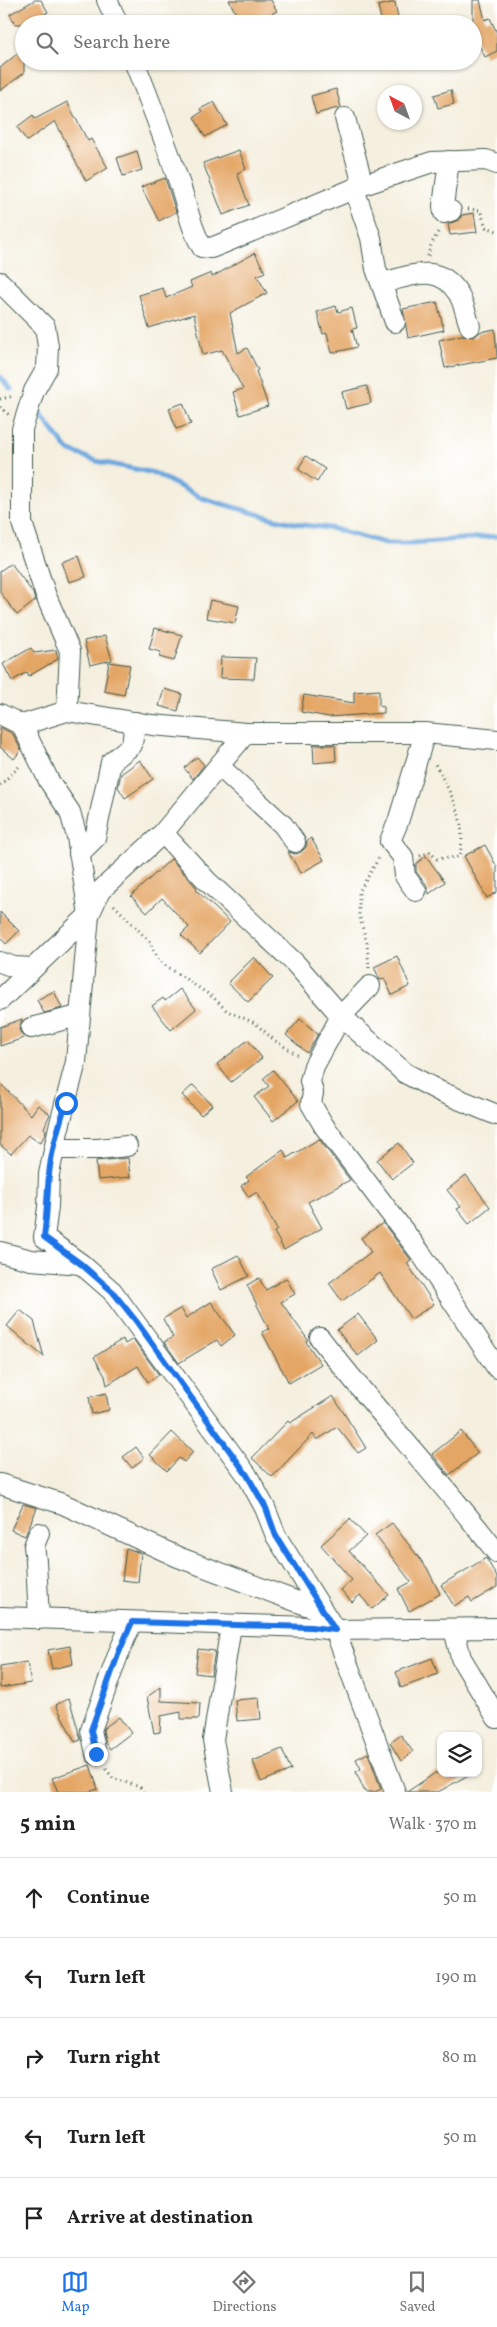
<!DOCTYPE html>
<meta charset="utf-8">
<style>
:root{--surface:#fff;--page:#f2f2f2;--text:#222;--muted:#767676;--line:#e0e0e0;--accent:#1a73e8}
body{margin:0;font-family:Vollkorn,serif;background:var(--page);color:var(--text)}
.controls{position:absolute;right:15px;bottom:15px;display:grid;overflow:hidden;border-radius:10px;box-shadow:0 1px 4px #0004}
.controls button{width:45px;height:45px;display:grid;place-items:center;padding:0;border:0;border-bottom:1px solid var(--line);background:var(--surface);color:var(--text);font:25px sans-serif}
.compass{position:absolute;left:377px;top:85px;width:45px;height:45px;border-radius:50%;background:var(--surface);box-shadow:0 1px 4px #0004;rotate:319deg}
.stop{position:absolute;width:15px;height:15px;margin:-11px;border:4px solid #1a73e8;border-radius:50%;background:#fff}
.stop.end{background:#1a73e8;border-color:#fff;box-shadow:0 1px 5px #0008}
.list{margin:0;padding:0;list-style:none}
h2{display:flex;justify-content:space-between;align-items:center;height:65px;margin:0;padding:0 20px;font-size:21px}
h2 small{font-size:16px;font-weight:400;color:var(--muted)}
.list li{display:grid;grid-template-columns:32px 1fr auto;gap:15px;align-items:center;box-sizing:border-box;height:80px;padding:0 20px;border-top:1px solid var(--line)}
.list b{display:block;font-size:19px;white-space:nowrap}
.list em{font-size:16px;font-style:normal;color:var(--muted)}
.icon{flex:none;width:28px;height:28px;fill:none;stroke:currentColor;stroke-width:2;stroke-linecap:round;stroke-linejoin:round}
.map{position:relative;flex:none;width:497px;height:1792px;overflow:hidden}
.search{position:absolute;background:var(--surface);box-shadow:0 1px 4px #0004;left:15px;right:15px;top:15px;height:55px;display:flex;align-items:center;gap:12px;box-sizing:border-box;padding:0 18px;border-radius:28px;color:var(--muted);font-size:19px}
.sheet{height:465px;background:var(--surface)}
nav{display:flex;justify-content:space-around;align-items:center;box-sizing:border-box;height:70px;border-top:1px solid var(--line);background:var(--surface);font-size:14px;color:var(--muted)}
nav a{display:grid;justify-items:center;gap:2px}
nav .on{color:var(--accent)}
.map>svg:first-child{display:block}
</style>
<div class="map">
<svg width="497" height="1792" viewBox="0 0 497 1792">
<rect width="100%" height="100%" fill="#fff"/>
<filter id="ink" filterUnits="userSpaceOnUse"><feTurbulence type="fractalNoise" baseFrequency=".02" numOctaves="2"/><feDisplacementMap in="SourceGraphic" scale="10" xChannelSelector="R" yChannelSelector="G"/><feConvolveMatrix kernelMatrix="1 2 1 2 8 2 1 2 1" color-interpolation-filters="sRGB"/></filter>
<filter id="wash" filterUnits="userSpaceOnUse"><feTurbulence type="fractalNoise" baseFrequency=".0096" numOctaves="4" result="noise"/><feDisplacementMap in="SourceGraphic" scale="20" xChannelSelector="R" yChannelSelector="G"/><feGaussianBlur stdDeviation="1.12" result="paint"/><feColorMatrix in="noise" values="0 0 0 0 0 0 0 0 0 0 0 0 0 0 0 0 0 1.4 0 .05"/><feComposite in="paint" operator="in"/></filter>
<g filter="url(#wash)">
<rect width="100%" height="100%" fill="#f4efde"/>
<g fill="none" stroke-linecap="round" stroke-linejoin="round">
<g stroke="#6fa9df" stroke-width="5">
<path d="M0,377L11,389"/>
<path d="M38,411L68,450L96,461L154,473L202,498L275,519L303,525L330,528L385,543H413L497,536"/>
</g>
</g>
<g id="blocks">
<g fill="#e4a665">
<path d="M35,0H41L48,12L41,16L46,24H15L10,14Z"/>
<path d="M229,0H271L277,11L251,24H241Z"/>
<path d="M473,0H480L485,20L490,18L497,33V51L485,57L473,33Z"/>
<path d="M395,2L399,24H382L378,6Z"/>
<path d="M24,48V73L0,91V68Z"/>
<path d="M336,89L341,107L316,114L311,96Z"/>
<path d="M451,90L454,104L438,108L434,95Z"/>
<path d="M67,102L88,141L91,139L108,168L86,181L55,121L27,141L17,127L33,115L35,119Z"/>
<path d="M214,102L227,125L205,137L194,117L202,112L200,109Z"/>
<path d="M239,150L246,169L237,173L249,205L223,215L203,163Z"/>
<path d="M137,151L142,170L123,176L117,158Z"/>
<path d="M165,178L176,212L159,221L141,187Z"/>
<path d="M474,213L477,232L450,235L448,224L459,220L462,215Z"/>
<path d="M255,253L265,272L257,276L267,293L230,313L238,353L247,348L258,370L256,371L268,406L240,415L233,392L243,389L222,350L203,355L194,314L149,328L139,295L163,288L166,298L192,287L190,282L211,273L212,277Z"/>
<path d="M437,302L444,330L408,338L403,309Z"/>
<path d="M336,306L338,312L352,308L357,328L352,329L357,347L332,353L327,333L323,334L317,312Z"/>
<path d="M495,329L497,358L445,368L439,340L462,335L474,337L480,332Z"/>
<path d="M367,386L371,403L346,409L342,392Z"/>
<path d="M183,403L191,424L176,429L169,408Z"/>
<path d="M306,456L325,469L317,482L298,469Z"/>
<path d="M79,556L86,577L69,582L62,562Z"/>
<path d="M11,563L33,593L35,601L17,615L0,592V571Z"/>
<path d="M210,600L239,606L235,623L206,618Z"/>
<path d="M155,628L182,635L174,661L159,657L161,652L149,649Z"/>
<path d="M105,636L112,660L90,665L84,641Z"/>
<path d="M31,648L34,653L56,650L58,659L29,676L27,672L12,681L3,664Z"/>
<path d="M221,657L256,658L254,679L220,678Z"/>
<path d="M109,662L130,665L124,695L104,691Z"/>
<path d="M164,689L182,694L178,711L159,706Z"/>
<path d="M379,690V706L384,707V713L329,717L301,712L304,695L354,703V692Z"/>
<path d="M0,727L13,734L21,750L14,759L0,747Z"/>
<path d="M313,745H335L336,761L314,763Z"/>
<path d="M197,757L204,765L193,779L184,768Z"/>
<path d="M140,760L153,779L125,798L118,787L121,774Z"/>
<path d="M311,838L324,860L301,873L288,852L296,854L301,852L306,847L307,841Z"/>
<path d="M485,845L497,867V892L487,898L464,856Z"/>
<path d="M426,856L445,882L429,894L426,884L416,872V864Z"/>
<path d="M171,859L197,888L196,890L230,922L200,953L181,935L189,927L162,898L147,913L131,896Z"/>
<path d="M0,912L19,931L6,944L0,937Z"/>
<path d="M397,956L410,986L392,995L384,978L380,980L374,967Z"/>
<path d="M254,957L273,978L248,1002L228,983Z"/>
<path d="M180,989L196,1009L171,1030L152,1006L163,998L165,1001Z"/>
<path d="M54,991L62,1008L44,1013L37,1000Z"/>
<path d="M22,1019L19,1030L24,1038L0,1046V1027Z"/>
<path d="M300,1019L318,1034L307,1053L286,1035Z"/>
<path d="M248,1040L262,1058L231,1082L217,1064Z"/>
<path d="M273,1070L298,1101L273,1121L254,1097L269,1086L263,1079Z"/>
<path d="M0,1083L31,1115L38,1105L50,1114L44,1128L46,1130L45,1135L40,1143L28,1135L11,1154L0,1145Z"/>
<path d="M193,1085L212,1105L201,1115L182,1095Z"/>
<path d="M319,1139L350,1180L308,1202L322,1228L284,1250L274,1232L277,1230L257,1192L249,1197L241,1186L249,1180L246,1177L283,1150L287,1158Z"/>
<path d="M399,1143L413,1163L392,1179L377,1160Z"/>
<path d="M128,1158L130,1177L98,1180L96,1161Z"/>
<path d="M466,1175L490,1207L469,1224L457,1209L461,1207L447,1190Z"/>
<path d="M383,1223L411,1260L407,1263L434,1304L411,1319L380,1273L342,1301L329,1283L371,1252L361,1238Z"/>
<path d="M238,1255L249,1276L221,1290L211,1269Z"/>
<path d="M259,1278L266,1290L286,1278L295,1294L281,1302L308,1340L306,1342L321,1364L289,1383L262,1332L269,1329L247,1285Z"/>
<path d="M211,1302L235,1335L221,1346L217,1340L179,1363L164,1342L173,1337L163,1319L181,1308L186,1318Z"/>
<path d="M20,1310L34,1321L44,1357L7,1326Z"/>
<path d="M358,1314L378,1340L358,1356L337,1330Z"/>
<path d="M123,1339L125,1344L133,1339L159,1375L148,1382L138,1366L107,1385L105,1376L94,1357Z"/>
<path d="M106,1393L109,1410L92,1414L89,1397Z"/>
<path d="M333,1396L366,1448L358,1453L337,1427L317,1440L313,1434L272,1477L252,1458L288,1421L290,1423Z"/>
<path d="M461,1431L478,1453L449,1475L432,1454Z"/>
<path d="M172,1432L193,1452L184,1462L179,1458L167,1471L150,1455Z"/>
<path d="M136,1447L144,1458L132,1468L123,1457Z"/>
<path d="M23,1504L37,1508L25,1536L11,1530Z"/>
<path d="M350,1519L366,1536L349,1551L389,1595L372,1609L360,1595L352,1602L341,1590L352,1580L321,1545Z"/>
<path d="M392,1523L427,1568L440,1594L409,1611L398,1589L411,1582L375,1535Z"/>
<path d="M126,1548L141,1553L138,1582L122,1580Z"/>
<path d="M486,1558L497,1577V1587L472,1602L469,1597L454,1606L441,1585Z"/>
<path d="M70,1646L73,1664L52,1669L48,1650Z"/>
<path d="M198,1649L215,1651L211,1675L195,1673Z"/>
<path d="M432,1658L438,1674L401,1688L396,1672Z"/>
<path d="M27,1662L31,1683L0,1688V1666Z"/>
<path d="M161,1687V1701L200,1703L199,1719H181V1712L161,1716L160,1732L154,1733L147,1697Z"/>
<path d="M69,1698L81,1740L75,1742L56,1705Z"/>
<path d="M259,1698L261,1719L237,1721L235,1700Z"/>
<path d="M119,1717L131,1733L110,1749L106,1743L103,1731L104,1728Z"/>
<path d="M401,1735L413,1752L401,1761L390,1743Z"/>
<path d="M282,1749L291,1770L261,1782L253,1761Z"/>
<path d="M368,1753L381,1789L375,1792H365L356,1772L361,1769L356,1759Z"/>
<path d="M90,1765L98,1789L88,1792H58L52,1778Z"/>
<path d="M435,1773H472L438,1792H407Z"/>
</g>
</g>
</g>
<g filter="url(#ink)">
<use href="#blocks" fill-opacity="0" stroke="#3f584e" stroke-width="1"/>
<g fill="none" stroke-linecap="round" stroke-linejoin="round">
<defs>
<g id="minor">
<path d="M107,0L118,24"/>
<path d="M134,61C150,101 165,141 179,182C187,204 190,227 202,247L211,248L226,242L363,185L432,162L486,160L497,164"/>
<path d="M345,118L363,185"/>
<path d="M449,161L443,206L444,213L451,211"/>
<path d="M354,189L371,238L376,269L395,322"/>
<path d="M0,282L45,327L48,346L47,368L34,391L22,429V523L46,596L70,651L67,711"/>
<path d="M382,283C410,276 438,262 458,293C464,302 466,316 470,326"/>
<path d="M0,714L22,725L67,711L152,725L246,733H425L497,740"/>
<path d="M22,725L49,781L70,812L77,837L89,915L76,1062L58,1131L49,1174L48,1207L44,1237L81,1264L112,1291L247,1475L265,1508L276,1536L335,1630L395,1792"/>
<path d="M219,766L283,825L295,842"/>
<path d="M163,833L207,881L295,963L341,1016L405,1073L441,1092L497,1115"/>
<path d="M79,854L95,838L111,762L132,745L135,722"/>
<path d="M416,891L405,876L403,857L390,841L398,822L425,733"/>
<path d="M0,962L14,967L33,968"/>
<path d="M370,986L341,1016L314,1066L310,1081L313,1093L311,1104L324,1126L422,1255L497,1368"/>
<path d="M0,1000L89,915L100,891L163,833L246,733"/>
<path d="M31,1028L78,1016"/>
<path d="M54,1149H98L127,1146"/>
<path d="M0,1252L31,1260L81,1264"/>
<path d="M320,1338C377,1412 441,1480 497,1553"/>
<path d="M0,1484L63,1504L178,1557L322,1611"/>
<path d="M39,1533L34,1546L36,1561L39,1619"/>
<path d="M0,1617L311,1627L335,1630L497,1628"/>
<path d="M454,1629L461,1658L497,1718"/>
<path d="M96,1754L91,1730L119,1652L132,1622"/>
<path d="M223,1792L213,1740L231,1626"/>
</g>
</defs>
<use href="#minor" stroke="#3f584e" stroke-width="22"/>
<g stroke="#3f584e" stroke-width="3" stroke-dasharray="1 4" stroke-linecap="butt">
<path d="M468,209L480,210L486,227L497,231"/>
<path d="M428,256L430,247L439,230"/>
<path d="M0,399L14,396"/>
<path d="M0,407L9,415"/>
<path d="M0,785L21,765"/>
<path d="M420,856L430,852L437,859L459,857C469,822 451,794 435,764"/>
<path d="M114,905L149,941L159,961L214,998L227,1011L255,1023L274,1040L299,1056"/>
<path d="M369,968L367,943L359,915V892L380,856"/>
<path d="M106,1769L113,1778L140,1787L143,1792"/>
</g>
<use href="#minor" stroke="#fff" stroke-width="20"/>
</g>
</g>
<g fill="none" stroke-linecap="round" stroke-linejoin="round" filter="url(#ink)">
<path stroke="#1a73e8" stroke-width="6" d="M66,1103C59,1126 51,1151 49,1175C47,1196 47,1216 44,1237L81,1264L112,1291L136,1321L247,1475L266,1508L276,1536L335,1630L311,1627L132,1622L119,1652L91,1730L96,1754"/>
</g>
</svg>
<div class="controls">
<button><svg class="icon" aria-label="layers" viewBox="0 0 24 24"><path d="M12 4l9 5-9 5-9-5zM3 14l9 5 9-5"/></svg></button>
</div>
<svg class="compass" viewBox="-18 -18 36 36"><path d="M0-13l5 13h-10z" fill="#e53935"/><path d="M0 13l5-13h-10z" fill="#767676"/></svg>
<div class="stop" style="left:66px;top:1103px"></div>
<div class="stop end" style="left:96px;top:1754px"></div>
<div class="search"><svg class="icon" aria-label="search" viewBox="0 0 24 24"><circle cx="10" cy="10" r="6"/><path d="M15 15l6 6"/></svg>Search here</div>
</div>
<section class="sheet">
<h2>5 min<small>Walk · 370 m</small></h2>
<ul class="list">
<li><svg class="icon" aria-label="ahead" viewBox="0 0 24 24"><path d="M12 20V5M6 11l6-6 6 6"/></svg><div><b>Continue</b></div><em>50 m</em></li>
<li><svg class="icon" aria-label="left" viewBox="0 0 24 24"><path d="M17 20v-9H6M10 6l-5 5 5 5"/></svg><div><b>Turn left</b></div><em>190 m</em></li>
<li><svg class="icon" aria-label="right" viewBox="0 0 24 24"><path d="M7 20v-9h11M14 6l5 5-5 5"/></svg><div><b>Turn right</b></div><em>80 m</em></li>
<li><svg class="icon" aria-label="left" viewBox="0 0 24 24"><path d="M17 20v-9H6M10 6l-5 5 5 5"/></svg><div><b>Turn left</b></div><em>50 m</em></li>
<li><svg class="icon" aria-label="arrive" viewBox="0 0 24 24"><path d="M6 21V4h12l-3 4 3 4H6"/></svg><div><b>Arrive at destination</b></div></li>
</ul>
</section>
<nav>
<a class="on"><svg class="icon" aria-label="map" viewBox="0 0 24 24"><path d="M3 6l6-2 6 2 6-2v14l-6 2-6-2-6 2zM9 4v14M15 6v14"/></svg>Map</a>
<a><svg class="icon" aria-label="directions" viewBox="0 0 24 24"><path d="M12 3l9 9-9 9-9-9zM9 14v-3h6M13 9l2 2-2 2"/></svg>Directions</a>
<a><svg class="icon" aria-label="saved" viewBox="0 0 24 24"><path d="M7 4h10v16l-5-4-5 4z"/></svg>Saved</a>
</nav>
